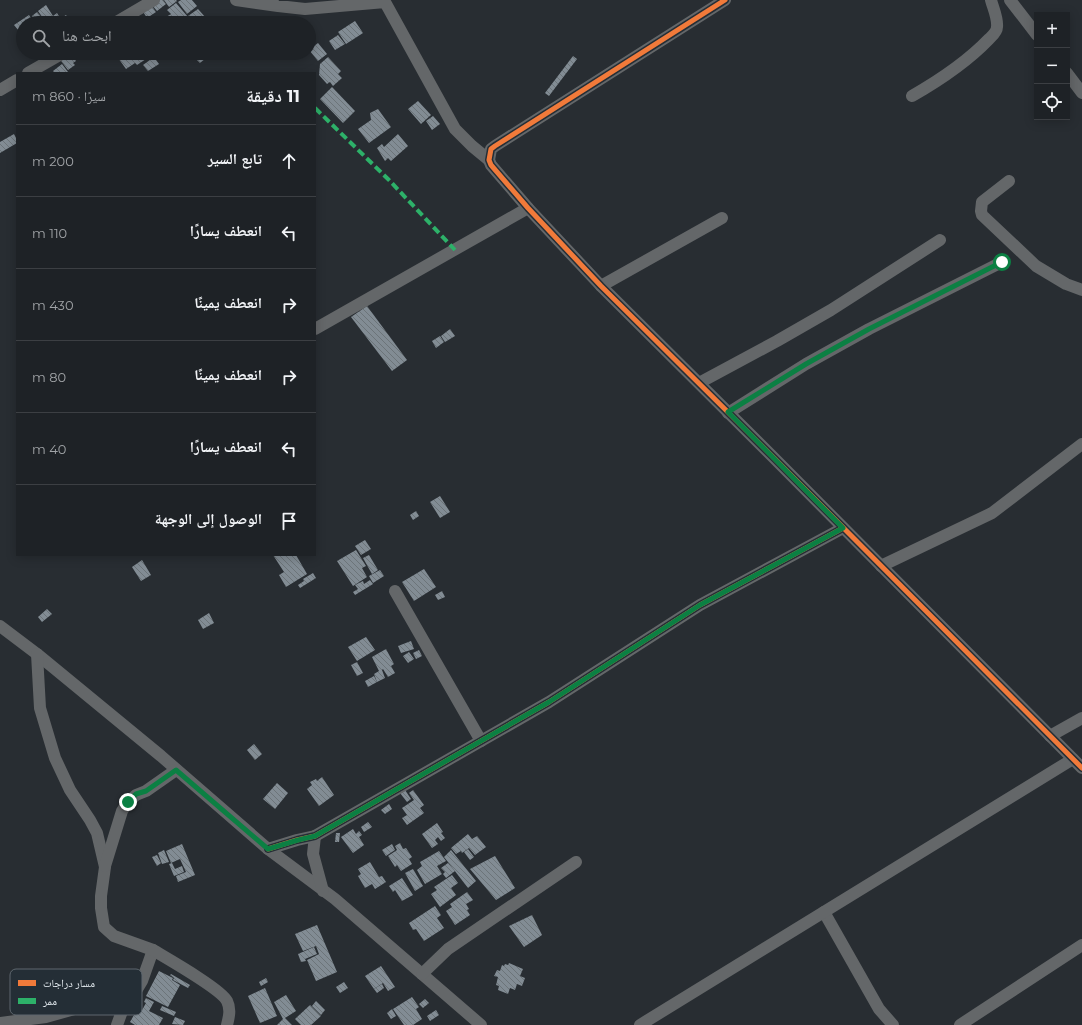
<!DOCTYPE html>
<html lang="ar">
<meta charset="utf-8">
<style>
:root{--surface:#1e2226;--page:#262a2e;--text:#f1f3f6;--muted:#a1a4a7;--line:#3c3f43}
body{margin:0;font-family:Montserrat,"Noto Naskh Arabic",sans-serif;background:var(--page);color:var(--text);direction:rtl}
.controls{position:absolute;right:12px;top:12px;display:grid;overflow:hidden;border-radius:0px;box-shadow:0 2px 10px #0003}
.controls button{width:36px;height:36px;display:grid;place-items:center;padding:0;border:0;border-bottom:1px solid var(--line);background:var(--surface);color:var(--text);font:20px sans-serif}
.stop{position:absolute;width:12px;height:12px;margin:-9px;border:3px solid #0b8043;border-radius:50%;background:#fff}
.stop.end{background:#0b8043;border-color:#fff;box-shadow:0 1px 4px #0008}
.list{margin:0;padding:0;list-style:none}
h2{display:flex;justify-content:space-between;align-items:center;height:52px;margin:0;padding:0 16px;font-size:17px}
h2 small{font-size:13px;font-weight:400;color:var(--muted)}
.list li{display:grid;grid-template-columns:26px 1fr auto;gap:12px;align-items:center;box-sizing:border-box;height:72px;padding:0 16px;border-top:1px solid var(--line)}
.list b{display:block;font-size:15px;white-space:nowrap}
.list em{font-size:13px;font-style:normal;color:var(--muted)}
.icon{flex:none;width:22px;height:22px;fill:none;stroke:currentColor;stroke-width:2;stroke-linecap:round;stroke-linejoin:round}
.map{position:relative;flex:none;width:1082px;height:1025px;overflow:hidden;direction:ltr}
.search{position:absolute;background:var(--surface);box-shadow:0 2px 10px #0003;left:16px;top:16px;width:300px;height:44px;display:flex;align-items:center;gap:10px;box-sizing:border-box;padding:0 14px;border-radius:22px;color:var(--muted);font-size:15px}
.panel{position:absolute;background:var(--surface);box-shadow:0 2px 10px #0003;left:16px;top:72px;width:300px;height:484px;border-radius:0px;direction:rtl}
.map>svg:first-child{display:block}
</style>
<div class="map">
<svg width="1082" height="1025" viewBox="0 0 1082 1025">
<defs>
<pattern id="building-back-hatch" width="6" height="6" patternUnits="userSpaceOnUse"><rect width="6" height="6" fill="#828c94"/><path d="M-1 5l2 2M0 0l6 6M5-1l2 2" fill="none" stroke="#6c7479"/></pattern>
</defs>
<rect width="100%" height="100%" fill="#282d32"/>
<g fill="url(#building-back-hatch)">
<path d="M159,0H163L166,4L157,11L152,5Z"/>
<path d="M164,0H176L177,1L169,7Z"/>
<path d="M181,0H192L197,6L187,14L178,2Z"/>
<path d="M176,3L188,17L180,23H171L166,17L171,14L167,10Z"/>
<path d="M46,5L53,16L57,13L60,18L53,23H37L32,16L37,12L45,21L38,11Z"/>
<path d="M151,5L156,12L147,18L142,10Z"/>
<path d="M198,9L206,18L199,23H194L188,16Z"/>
<path d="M29,15L34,23H23V26L18,30L14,25Z"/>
<path d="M66,15L71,23H58L57,21Z"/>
<path d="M355,21L363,33L346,44L338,32Z"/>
<path d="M338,35L345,44L335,50L329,41Z"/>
<path d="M318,43L327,54L318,61L309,50Z"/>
<path d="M118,53H146L149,57L137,65L135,63L126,69L116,55Z"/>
<path d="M201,53H212L200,63L195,58Z"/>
<path d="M71,54L76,61L73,63L75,65L68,70L61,61Z"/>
<path d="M573,56L577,59L549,96L545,93Z"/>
<path d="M154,57L159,64L148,71L143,65Z"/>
<path d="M328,57L341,71L338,74L342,78L333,86L330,82L327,84L319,75L320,64Z"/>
<path d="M62,64L68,72L66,73H54L53,71Z"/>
<path d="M332,87L355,111L343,123L320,99Z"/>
<path d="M418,101L431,115L421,124L408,109Z"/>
<path d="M378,109L391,127L369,143L358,129L371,120L370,113Z"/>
<path d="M433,116L440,124L432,130L426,121Z"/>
<path d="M14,134L17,140V143L0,153V142Z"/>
<path d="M398,134L408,146L391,161L388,158L385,161L377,148L382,144L384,147Z"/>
<path d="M367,306L407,360L392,371L351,317Z"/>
<path d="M450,329L455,336L445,342L441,336Z"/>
<path d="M440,336L444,342L436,348L432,341Z"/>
<path d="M440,496L450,512L440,518L430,502Z"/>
<path d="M416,511L419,516L413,520L410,515Z"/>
<path d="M365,540L371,549L361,555L355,546Z"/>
<path d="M356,550L366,566L362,568L367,577L353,586L337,561Z"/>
<path d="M273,555H296L307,574L286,587L279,575L284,572Z"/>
<path d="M369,555L378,570L372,574L363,558Z"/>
<path d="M142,560L151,575L141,581L132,567Z"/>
<path d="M424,569L436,587L414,601L402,582Z"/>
<path d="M380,570L384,576L373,583L369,576Z"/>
<path d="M313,573L316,578L300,588L298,585L304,581L303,579Z"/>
<path d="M370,580L373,584L355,595L353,592L358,589L355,585L363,581L364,584Z"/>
<path d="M442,591L445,597L438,600L435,595Z"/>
<path d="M47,609L52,614L42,622L38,617Z"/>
<path d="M209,613L214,623L203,629L198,620Z"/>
<path d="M366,637L375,650L357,661L348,647Z"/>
<path d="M411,641L414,649L401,653L398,646Z"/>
<path d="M386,649L394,664L391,666L395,673L388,677L383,669L382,670L385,678L377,682L374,674L379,671L372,657Z"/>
<path d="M419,650L422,656L416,659L413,653Z"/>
<path d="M409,652L414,659L408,663L403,656Z"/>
<path d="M357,662L363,673L357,676L351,665Z"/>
<path d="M374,676L377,682L368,687L365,681Z"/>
<path d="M254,744L262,754L255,760L247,750Z"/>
<path d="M322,777L334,795L319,806L307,789L312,785L310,782L316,779L317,781Z"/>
<path d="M277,783L288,793L275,809L263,799Z"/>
<path d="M405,790L411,799L407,802L400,793Z"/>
<path d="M413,790L424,805L420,808L424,813L407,825L402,818L407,815L402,808L414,800L409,793Z"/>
<path d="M389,804L392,809L385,814L381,810Z"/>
<path d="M368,822L372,827L364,832L361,827Z"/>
<path d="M437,823L443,832L441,833L445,838L441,841L438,837L435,840L438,844L432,848L422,834Z"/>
<path d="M353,829L356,834L359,831L362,835L359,837L364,845L353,853L341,837Z"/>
<path d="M336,833H340L339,842H335Z"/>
<path d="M468,834L472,839L477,836L486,847L475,855L469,848L462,853L461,851L456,854L451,848Z"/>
<path d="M400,843L403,849L406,848L412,857L409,859L412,864L401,871L397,865L395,867L388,856L397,850L395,846Z"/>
<path d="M182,844L195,875L178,882L176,876L186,872L180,859L171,863L166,851Z"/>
<path d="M392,844L395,850L386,856L382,850Z"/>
<path d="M468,849L474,857L470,860L464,852Z"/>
<path d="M164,850L169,862L162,864L158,853Z"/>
<path d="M451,850L476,881L468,888L444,857Z"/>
<path d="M439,851L446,861L437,866L442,874L425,884L417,870L422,866L420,862Z"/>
<path d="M157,855L161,863L157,866L152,857Z"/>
<path d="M495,856L515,888L496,900L470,869Z"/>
<path d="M370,862L379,877L382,876L386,882L375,889L372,884L365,888L358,876L361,874L358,869Z"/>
<path d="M172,863L175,869L182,866L184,872L174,876L169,864Z"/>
<path d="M448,863L455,871L446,878L443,874L445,872L441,868Z"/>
<path d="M413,869L423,886L415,891L405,873Z"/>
<path d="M452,875L458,883L451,888L456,895L440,907L431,894L437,890L434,887Z"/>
<path d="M402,878L413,895L402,901L395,890L393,892L389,886Z"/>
<path d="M467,892L473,900L466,904L469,909L467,910L470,915L455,925L446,911L452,907L450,904Z"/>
<path d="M435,906L441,915L437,918L444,928L424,941L416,929L413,930L409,923Z"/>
<path d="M532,915L542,935L524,947L509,926Z"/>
<path d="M317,925L337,972L316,981L307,960L319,954L316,946L303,951L295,934Z"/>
<path d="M314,947L317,954L305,959L306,961L301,962L298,954Z"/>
<path d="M509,963L523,969L520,976L525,978L522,986L517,984L515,990L510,988L508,994L498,990L499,986L496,985L498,977L494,976L497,970L500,971L502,965L504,966L505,964L508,965Z"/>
<path d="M381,966L395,987L388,991L383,983L374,989L365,976Z"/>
<path d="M159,971L173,978L172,980L180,985L168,1007L146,996Z"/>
<path d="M171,974L190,985L188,988L173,980L174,978L170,975Z"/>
<path d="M266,978L268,982L261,986L259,982Z"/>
<path d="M344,982L348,988L340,993L336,987Z"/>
<path d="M382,984L384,988L377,993L374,989Z"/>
<path d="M265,988L277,1016L260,1023L248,996Z"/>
<path d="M286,995L296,1011L285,1018L292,1025H277L283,1019L274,1002Z"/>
<path d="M412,997L419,1007L416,1009L422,1019L413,1025H404L393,1009Z"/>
<path d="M146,998L154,1002L149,1011L163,1018L159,1025H135L130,1022L138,1008L142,1010L146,1003L144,1002Z"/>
<path d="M425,999L429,1003L423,1008L419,1004Z"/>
<path d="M316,1001L325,1010L321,1015L312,1006Z"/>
<path d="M310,1005L321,1016L311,1025H301L295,1019Z"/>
<path d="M162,1006L176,1012L174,1016L160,1010Z"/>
<path d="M392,1009L396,1016L391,1019L387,1013Z"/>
<path d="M436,1010L439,1015L430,1021L427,1016Z"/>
<path d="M175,1017L185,1021L183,1025L172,1024Z"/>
</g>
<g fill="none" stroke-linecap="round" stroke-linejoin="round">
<g stroke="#646769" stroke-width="12">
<path d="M236,0L278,6L305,9L385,2L455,129L472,146L489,160"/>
<path d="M725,0L495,146L491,149L489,160L491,165L528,208L601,286L774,458L1082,768"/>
<path d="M1010,0L1037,35"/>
<path d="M115,23L154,0"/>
<path d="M28,73L63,53"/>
<path d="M1067,73L1082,93"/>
<path d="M0,90L17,80"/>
<path d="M912,96C940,80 966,63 989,39C992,36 997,32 997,27C998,18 993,8 991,0"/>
<path d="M1009,181L982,202L981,211L982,215L1036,266L1066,284L1082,290"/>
<path d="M601,286L722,218"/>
<path d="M315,329L528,208"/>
<path d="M699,383L777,341L831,310L940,240"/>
<path d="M728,413L806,364L869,329L1002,262"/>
<path d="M881,566L992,513L1082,444"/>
<path d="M395,591L481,741"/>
<path d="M0,626L37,654L161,756L268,849L335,899L481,1025"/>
<path d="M37,654L40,708L55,758L70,790L90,820L97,833L105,867L101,896V908L104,927L114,936L153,950L142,981L136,991L125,1003L117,1025"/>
<path d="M1050,736L1082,718"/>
<path d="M315,836L313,854L323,891"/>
<path d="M268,849L297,840L315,836L549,702L700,605L843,528"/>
<path d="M105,866L122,811L128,802L136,795L146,791L176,770"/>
<path d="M824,912L879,1009L893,1025"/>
<path d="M153,950C168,959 221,989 227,1001C231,1009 229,1017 227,1025"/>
<path d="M422,974L448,949L576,862"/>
<path d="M0,1023L46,1017L78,1008L99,1005L125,1003"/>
<path d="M640,1025L1073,759"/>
<path d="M960,1025L1082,945"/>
</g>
<path stroke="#2db169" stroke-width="4" stroke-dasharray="8 4" stroke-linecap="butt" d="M315,108L389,180L455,250"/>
<defs>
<g id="cycleway">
<path d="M725,0L495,146L491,149L489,160L491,165L528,208L601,286L774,458L1082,768"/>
<path d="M268,849L297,840L315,836L549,702L700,605L843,528"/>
</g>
</defs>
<use href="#cycleway" stroke="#242e36" stroke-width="8"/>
<use href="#cycleway" stroke="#f17a3a" stroke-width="5"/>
</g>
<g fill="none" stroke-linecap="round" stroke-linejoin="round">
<path stroke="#0b8043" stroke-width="5" d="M128,802L136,794L146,791L176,770L268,849L298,840L315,836L549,702L700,605L843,528L728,412L806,364L869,329L1002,262"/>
</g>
<rect x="10" y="969" width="132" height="46" rx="6" fill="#242e36" stroke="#5e676e" stroke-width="1"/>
<rect x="18" y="980" width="18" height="6" fill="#f17a3a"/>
<rect x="18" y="998" width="18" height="6" fill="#2db169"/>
<g font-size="11" fill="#e4ebf0">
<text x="43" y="987">مسار دراجات</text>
<text x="43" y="1005">ممر</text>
</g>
</svg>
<div class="controls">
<button>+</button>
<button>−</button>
<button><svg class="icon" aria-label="locate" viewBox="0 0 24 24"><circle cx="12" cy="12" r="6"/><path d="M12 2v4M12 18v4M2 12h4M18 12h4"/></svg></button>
</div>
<div class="stop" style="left:1002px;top:262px"></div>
<div class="stop end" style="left:128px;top:802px"></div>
<div class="search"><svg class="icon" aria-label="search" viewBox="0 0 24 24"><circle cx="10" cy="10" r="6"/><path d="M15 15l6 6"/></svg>ابحث هنا</div>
<section class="panel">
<h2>11 دقيقة<small>سيرًا · 860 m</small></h2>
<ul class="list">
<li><svg class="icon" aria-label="ahead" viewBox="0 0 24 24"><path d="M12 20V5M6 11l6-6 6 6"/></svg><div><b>تابع السير</b></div><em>200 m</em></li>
<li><svg class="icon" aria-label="left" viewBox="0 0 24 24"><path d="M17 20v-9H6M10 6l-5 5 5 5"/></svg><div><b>انعطف يسارًا</b></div><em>110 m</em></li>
<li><svg class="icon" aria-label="right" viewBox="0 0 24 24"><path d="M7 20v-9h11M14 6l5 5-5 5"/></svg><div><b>انعطف يمينًا</b></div><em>430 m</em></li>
<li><svg class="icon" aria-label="right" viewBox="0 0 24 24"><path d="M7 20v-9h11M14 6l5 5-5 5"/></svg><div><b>انعطف يمينًا</b></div><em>80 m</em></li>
<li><svg class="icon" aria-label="left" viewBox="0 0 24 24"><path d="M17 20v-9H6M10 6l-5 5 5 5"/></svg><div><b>انعطف يسارًا</b></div><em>40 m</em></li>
<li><svg class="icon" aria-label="arrive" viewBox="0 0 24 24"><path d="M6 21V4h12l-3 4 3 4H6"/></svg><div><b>الوصول إلى الوجهة</b></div></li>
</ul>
</section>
</div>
